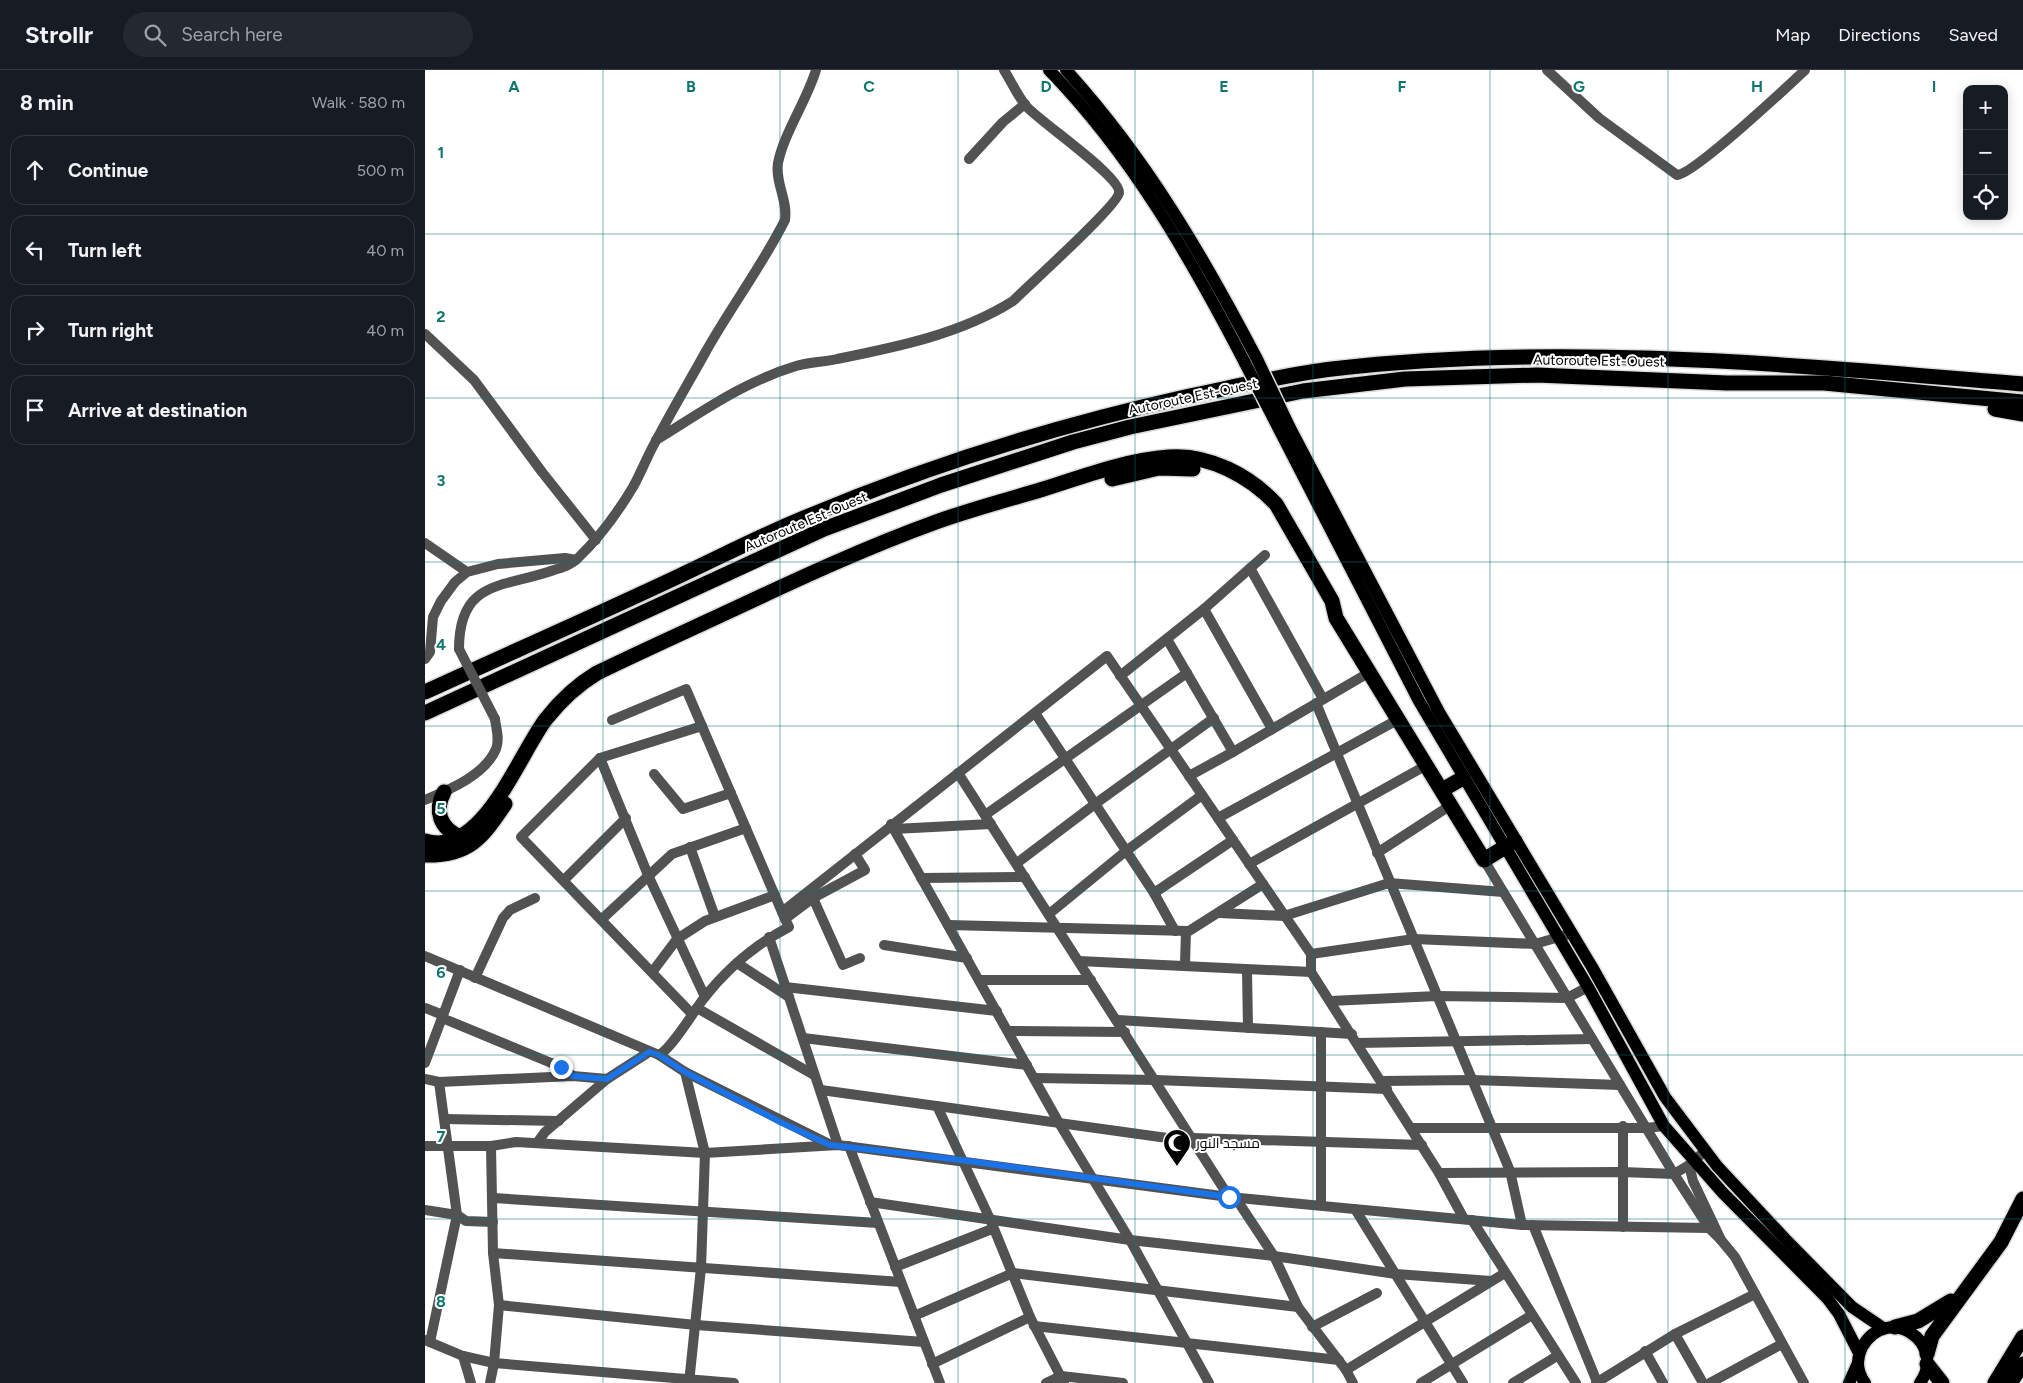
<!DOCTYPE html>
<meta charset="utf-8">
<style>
:root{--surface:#171b24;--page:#242831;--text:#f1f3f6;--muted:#9ea1a6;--line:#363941}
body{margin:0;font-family:Figtree,Cairo,sans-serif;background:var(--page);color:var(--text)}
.controls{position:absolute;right:15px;top:15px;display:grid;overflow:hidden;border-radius:10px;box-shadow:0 2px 12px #0003}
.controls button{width:45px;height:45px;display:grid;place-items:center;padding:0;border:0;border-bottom:1px solid var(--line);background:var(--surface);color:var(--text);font:25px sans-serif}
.stop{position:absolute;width:15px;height:15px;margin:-11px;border:4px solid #1a73e8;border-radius:50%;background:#fff}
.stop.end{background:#1a73e8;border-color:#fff;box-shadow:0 1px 5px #0008}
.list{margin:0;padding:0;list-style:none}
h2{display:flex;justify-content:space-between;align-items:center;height:65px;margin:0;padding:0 20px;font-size:21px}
h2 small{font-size:16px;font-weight:400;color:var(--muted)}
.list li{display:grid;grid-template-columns:32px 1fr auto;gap:15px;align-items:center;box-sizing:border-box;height:70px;margin:0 10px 10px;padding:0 10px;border:1px solid var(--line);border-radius:15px}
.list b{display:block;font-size:19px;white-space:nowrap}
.list em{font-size:16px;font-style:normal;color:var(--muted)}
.icon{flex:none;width:28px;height:28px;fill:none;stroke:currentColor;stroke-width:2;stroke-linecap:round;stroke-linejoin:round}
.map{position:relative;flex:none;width:1598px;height:1313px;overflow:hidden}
header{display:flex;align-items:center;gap:30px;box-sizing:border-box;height:70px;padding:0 25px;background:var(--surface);border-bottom:1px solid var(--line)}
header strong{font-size:24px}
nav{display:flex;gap:28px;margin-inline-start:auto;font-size:18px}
.search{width:350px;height:45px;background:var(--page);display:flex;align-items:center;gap:12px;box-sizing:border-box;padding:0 18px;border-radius:28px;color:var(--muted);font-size:19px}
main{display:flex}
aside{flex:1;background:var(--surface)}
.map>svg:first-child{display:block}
</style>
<header>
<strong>Strollr</strong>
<div class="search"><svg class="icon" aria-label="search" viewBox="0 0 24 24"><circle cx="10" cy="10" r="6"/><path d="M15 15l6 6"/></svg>Search here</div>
<nav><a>Map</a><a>Directions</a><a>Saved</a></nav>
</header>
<main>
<aside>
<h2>8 min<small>Walk · 580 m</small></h2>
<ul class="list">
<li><svg class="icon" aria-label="ahead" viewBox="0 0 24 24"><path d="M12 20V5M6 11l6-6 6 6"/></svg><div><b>Continue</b></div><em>500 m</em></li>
<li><svg class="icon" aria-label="left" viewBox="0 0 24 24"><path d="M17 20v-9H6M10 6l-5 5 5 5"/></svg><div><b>Turn left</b></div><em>40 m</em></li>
<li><svg class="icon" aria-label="right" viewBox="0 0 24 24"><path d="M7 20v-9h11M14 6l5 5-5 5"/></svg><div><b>Turn right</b></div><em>40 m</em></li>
<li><svg class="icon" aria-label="arrive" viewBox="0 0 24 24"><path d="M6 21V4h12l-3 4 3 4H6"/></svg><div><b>Arrive at destination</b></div></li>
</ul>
</aside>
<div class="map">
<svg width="1598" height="1313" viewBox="0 0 1598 1313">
<rect width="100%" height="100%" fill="#fff"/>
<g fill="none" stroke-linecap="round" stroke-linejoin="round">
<defs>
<g id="major">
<path d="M624,0C707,85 766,189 820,293"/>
<path d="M641,0C721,88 777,184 832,289"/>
<path d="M865,358L1014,642L1167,897L1240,1027L1292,1096L1362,1171L1427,1237L1458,1258"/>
<path d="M855,361L994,631L1163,917L1239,1056L1298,1123L1402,1228L1414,1244L1434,1283"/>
<path d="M1424,1313L1433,1293"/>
<path d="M1440,1313C1432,1302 1431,1289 1437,1277C1463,1232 1523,1273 1495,1313"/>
</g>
<g id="highway">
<path d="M1570,339L1598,344"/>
<path d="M687,409L734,398L768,399"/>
<path d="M0,622C83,584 167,547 250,508C293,488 335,466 379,448C502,396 630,356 760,327C809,317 858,305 907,299C1137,272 1369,295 1598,314"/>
<path d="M0,643L399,459L516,415L648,372L705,357L878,321L980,309L1112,305L1302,313H1399L1598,332"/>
<path d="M1017,720L1038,708"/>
<path d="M19,722C9,741 15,758 35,767"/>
<path d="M0,771C57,789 94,684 121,649C136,630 152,615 172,603C217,581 264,560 309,539C375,508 442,477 511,452C544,440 578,431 612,421C654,408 700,390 744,387C784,384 825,406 851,434L907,531L911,548L1059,790L1090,771"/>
<path d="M0,785C44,786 57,768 80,734"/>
<path d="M1470,1257L1493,1251L1526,1231"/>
<path d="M1502,1284L1507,1266L1576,1172L1598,1129"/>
<path d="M1502,1294L1517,1313"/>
<path d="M1570,1313L1598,1267"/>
<path d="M1585,1313L1598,1294"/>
</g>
</defs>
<use href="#major" stroke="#dbdbdb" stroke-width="15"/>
<use href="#highway" stroke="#dbdbdb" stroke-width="18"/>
<g stroke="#525252" stroke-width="10">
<path d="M1122,0L1174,48L1252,105C1269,104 1362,17 1380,0"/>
<path d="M544,89L578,52L600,34"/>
<path d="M0,264L49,310L117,402L171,470"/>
<path d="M231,370C277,342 318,312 371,296C385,292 399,292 412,289C472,277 536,264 588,231C603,216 692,136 694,123C697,107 615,52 601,36C592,25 586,11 579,0"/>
<path d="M0,473L42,502"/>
<path d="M825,498L898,629"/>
<path d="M779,539L847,659"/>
<path d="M742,569L808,682L945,602"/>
<path d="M34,579C34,509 79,518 129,500C138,497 146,495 153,488C174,468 193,442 208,417C217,401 223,384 232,369C247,340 264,312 280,283C305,238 337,196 360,150C363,130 350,113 353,93C359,63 382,30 391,0"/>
<path d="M0,589L5,582L8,547L16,531L30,512L42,502L73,494L140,488L151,490"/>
<path d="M695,606L779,539L840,485"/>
<path d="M891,633L1085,1101L1097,1155"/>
<path d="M610,643L729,823L750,861"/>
<path d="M187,650L261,619L360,849"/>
<path d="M175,688L223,805L280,927"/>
<path d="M533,703L804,1127"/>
<path d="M229,704L258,739L306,723"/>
<path d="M764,706L808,682"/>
<path d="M0,730C24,720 60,705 71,679C75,669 71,658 70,649"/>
<path d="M560,745L762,603"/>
<path d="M793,748L974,649"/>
<path d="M466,754L634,1053L705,1170L784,1313"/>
<path d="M469,759L566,754"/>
<path d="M265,777L290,847"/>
<path d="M952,783L1026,735"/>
<path d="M1059,790L1249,1104L1284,1158L1296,1170"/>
<path d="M592,793L670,734L789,648"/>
<path d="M824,794L1002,695"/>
<path d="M496,808L600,807"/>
<path d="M139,810L201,748"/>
<path d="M729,823L808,770"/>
<path d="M388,828L418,895L435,888"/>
<path d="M357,842L682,586L886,884V902L1014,1103L1039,1149"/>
<path d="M794,843L859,846L964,813L1078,822"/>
<path d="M624,844L701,781L777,725"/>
<path d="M177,849L247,784L321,758"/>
<path d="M523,855L764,861L838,814"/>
<path d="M344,867L413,1075"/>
<path d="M459,875L542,888"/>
<path d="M886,884L989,869L1110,874L1141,865"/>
<path d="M0,886L234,985L260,1002L404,1074"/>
<path d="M654,891L886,902"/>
<path d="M312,893L364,927"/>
<path d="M760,894L761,861"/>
<path d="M822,900L823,958"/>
<path d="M228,901L252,869L280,851L350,825"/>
<path d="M50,908L78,848L85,840L110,828"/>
<path d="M554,910H666"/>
<path d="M360,917L572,941"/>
<path d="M905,931L1012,926L1142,928L1163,917"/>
<path d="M0,938L18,945"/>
<path d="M272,938L389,1005"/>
<path d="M267,944L96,767L175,688L277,656"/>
<path d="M17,948L136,997L148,1006"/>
<path d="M693,950L927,964"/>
<path d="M583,961L700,962"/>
<path d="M896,962V1135"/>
<path d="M378,968L602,995"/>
<path d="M932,973L1167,969"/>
<path d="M234,985C247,978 269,941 279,928C302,899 331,874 364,857L360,849L388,828L440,800L430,784"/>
<path d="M0,993L35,900"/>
<path d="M260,1002L280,1083L276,1198L264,1313"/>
<path d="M610,1008L731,1010L962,1019"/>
<path d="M0,1009L14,1012L32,1145L5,1272"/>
<path d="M957,1011L1047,1010L1195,1015"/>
<path d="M14,1012L148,1006L182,1009"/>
<path d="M396,1020L771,1072"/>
<path d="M512,1036L565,1149L605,1247L639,1313"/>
<path d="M20,1049L134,1051"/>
<path d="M986,1058H1221L1239,1056"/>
<path d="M768,1068L997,1075"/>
<path d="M112,1073L120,1062L182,1009L224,982"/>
<path d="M0,1076H66L91,1072L280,1083L413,1075L804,1127L1097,1155L1284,1158"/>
<path d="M424,1076L515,1313"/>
<path d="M1264,1095L1268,1111L1296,1170L1310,1187L1379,1313"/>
<path d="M1014,1103L1197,1102L1249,1104L1264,1095L1280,1081"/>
<path d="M810,1127L849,1186L873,1237L921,1300L928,1313"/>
<path d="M68,1128L453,1153"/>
<path d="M445,1132L705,1170L849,1186L971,1204L1066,1211"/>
<path d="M930,1139L1038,1313"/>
<path d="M0,1140L32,1145L41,1151L68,1152"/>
<path d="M1047,1150L1151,1313"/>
<path d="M1108,1155L1172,1312"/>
<path d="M1198,1157V1056"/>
<path d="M68,1183L476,1212"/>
<path d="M470,1197L567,1159"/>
<path d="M74,1235L271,1255L499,1272"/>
<path d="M489,1246L588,1203L873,1237"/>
<path d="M609,1256L914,1290"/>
<path d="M887,1257L952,1223"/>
<path d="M1250,1264L1278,1313"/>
<path d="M0,1270L38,1286L69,1293L309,1313"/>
<path d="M1220,1281L1238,1313"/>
<path d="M38,1286L46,1313"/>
<path d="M507,1294L605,1247"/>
<path d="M921,1300L1080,1203"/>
<path d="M65,1313L69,1293L74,1235L68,1183L66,1076"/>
<path d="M621,1313L636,1306L698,1313"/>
<path d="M996,1313L1107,1245"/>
<path d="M1088,1313L1132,1286"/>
<path d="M1171,1313L1250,1264L1330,1224"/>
<path d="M1285,1313L1357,1274"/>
</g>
<use href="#major" stroke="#000" stroke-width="12"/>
<use href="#highway" stroke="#000" stroke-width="15"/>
<defs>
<g id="major-bridge">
<path d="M832,289L865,358"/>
<path d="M820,293L855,361"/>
</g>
</defs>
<use href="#major-bridge" stroke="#dbdbdb" stroke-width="15" stroke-linecap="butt"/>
<path stroke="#525252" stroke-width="10" d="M34,579L70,649"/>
<use href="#major-bridge" stroke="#000" stroke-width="12"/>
</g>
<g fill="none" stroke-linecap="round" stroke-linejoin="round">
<path stroke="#1a73e8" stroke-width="6" d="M136,997L148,1006L182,1009L224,982L234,985L260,1002L357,1053L405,1075L536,1090L804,1127"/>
</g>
<path fill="none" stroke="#0f766e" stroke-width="1" stroke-opacity="0.55" d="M178,0V1313M355,0V1313M533,0V1313M710,0V1313M888,0V1313M1065,0V1313M1243,0V1313M1420,0V1313M0,164H1598M0,328H1598M0,492H1598M0,656H1598M0,821H1598M0,985H1598M0,1149H1598"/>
<defs>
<symbol id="mosque-pin" viewBox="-11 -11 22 30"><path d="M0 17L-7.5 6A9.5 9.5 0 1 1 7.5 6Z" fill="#000" stroke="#fff"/><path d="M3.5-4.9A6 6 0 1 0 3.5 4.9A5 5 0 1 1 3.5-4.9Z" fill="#fff"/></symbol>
</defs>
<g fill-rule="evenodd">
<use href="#mosque-pin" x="736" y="1057" width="32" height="43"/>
</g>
<g text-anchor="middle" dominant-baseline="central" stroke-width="4" stroke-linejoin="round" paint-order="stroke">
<g font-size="14" fill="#000" stroke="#fff">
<text transform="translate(1174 291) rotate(1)">Autoroute Est-Ouest</text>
<text transform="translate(768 327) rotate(-12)">Autoroute Est-Ouest</text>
<text transform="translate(381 452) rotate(-23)">Autoroute Est-Ouest</text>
</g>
<g font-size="14" fill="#000" stroke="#fff" text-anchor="start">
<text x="771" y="1073">مسجد النور</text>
</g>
</g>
<g font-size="16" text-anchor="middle" font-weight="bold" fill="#0f766e" stroke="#fff" stroke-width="4" stroke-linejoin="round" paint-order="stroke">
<text x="89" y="22">A</text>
<text x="266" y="22">B</text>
<text x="444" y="22">C</text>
<text x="621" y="22">D</text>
<text x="799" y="22">E</text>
<text x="977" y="22">F</text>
<text x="1154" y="22">G</text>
<text x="1332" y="22">H</text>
<text x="1509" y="22">I</text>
<text x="16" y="88">1</text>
<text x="16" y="252">2</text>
<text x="16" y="416">3</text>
<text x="16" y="580">4</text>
<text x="16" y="744">5</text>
<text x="16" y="908">6</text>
<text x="16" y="1072">7</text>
<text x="16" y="1237">8</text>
</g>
</svg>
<div class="controls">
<button>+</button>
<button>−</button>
<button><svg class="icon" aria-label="locate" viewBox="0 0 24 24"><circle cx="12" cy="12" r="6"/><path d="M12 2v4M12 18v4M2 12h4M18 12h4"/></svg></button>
</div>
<div class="stop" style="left:804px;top:1127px"></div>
<div class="stop end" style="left:136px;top:997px"></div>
</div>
</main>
